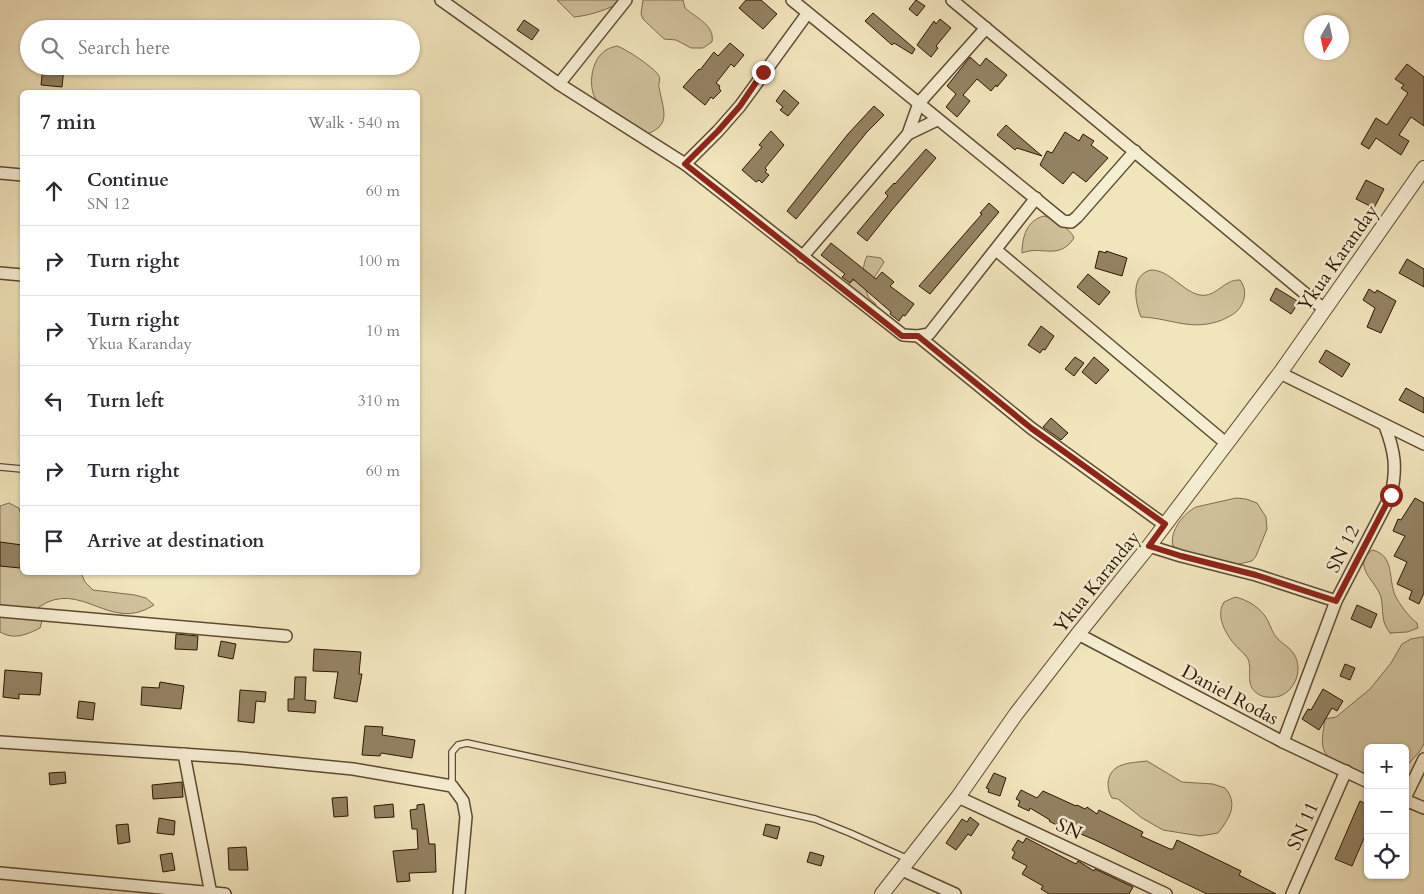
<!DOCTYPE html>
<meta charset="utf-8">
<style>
:root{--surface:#fff;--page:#f2f2f3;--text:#2b2b33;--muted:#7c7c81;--line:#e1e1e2}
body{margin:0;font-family:Cardo,serif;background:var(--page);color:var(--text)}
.controls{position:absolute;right:15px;bottom:15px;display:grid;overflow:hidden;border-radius:8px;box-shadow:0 1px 4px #0004}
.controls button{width:45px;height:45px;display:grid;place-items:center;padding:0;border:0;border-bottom:1px solid var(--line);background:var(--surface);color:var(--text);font:25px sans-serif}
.compass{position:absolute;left:1304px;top:15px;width:45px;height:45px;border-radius:50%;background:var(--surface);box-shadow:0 1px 4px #0004;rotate:189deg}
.stop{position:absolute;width:15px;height:15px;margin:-11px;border:4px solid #8f2418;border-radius:50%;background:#fff}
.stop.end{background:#8f2418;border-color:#fff;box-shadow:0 1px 5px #0008}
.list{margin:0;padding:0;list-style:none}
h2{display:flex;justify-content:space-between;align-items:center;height:65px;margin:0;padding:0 20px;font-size:21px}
h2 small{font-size:16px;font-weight:400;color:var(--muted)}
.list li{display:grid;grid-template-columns:32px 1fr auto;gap:15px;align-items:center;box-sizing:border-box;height:70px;padding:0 20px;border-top:1px solid var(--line)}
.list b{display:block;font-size:19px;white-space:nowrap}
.list p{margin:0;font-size:16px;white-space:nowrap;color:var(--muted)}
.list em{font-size:16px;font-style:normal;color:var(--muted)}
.icon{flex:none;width:28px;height:28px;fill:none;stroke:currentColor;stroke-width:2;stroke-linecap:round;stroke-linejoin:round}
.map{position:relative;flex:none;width:1424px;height:894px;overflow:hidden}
.search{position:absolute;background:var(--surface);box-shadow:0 1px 4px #0004;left:20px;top:20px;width:400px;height:55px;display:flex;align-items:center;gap:12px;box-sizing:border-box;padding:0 18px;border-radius:28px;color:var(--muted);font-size:19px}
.panel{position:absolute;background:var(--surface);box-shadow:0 1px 4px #0004;left:20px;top:90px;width:400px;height:485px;border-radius:8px}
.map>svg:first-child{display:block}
</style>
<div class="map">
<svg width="1424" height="894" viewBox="0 0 1424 894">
<rect width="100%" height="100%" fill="#f1e5bc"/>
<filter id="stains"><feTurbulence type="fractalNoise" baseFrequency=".004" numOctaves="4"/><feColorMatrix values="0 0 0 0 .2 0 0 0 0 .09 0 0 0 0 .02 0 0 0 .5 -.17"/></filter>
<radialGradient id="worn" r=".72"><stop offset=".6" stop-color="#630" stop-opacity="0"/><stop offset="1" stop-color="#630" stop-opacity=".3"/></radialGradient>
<g fill="#d0c29c" stroke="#7e6c4e">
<path d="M557,0H625C609,9 593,15 574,17Z"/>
<path d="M643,0H683L685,8C696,18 715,25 712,42L703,48H691L676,40L664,39L643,19L641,14Z"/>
<path d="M617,46C626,49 655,68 659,76C661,80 658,84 659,87C663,110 673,126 644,135L597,101C587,88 591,59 606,50C609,48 613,47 617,46Z"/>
<path d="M1044,216C1053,218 1071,229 1074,238C1059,261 1042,245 1022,253C1022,237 1027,220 1044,216Z"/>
<path d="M867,256L881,258L884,262L866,291L869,298L876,304L875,306L848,287L850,282C867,275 861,268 867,256Z"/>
<path d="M1151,270C1170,270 1183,292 1200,295C1216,298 1224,279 1240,280C1246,288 1246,297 1241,306C1236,314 1230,316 1222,320C1191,332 1171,318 1141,317C1135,302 1130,275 1151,270Z"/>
<path d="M1236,498L1246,499L1257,503L1266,517L1267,529L1256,556L1252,561L1235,565L1178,550L1173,546C1169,531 1184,513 1196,507Z"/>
<path d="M9,503L19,508L22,519V572L81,573L85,582L93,590L135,595L146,598L154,605C110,634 81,578 39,607L43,617L40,628C26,635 14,640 0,632V506Z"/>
<path d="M1372,550C1395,555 1388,579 1395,595C1399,604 1409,617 1417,623L1418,628L1407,632L1390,633L1391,634C1380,622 1384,611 1381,597C1376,581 1351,566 1372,550Z"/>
<path d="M1235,597C1249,600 1262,609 1268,621C1271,627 1273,634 1277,638C1282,644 1290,647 1294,654C1303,668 1296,690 1280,696C1273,698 1264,698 1258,694C1244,685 1253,671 1248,659C1246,655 1241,651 1238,648C1229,639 1214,618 1224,602Z"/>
<path d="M1422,637H1424V744L1420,751L1405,768V748H1368V775C1360,773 1353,770 1345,766C1318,755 1321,746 1325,719L1336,717L1370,689L1391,663L1402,644L1411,639Z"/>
<path d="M1147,761L1182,782L1213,784L1225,788C1239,804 1229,819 1218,833L1200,836L1163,830L1142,818L1118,799L1112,798C1109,794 1108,788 1108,783C1110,762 1131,763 1147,761Z"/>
</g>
<g fill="#938262" stroke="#2d1600">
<path d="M746,0H761L777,14L763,29L739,8Z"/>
<path d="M916,0L925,6L917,16L909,9Z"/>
<path d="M873,13L915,49L912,54L894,43L892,45L865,21Z"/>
<path d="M940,19L951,28L936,46L938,48L931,57L917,45L934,21L936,24Z"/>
<path d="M524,20L539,30L532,40L517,30Z"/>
<path d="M730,43L744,55L734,67L731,64L716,83L720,86L719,88L721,91L713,99L711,97L705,105L683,87L699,69L700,70L714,52L718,56Z"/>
<path d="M970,57L980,66L986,58L1007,75L997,87L996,85L991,91L977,79L963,95L970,101L957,117L946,107L956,94L947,86Z"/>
<path d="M1407,64L1424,77V126L1411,117L1399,135L1409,141L1401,155L1376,138L1369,149L1361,144L1376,118L1387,125L1408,93L1401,88L1404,85L1395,79Z"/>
<path d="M43,66L64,67L62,87L41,85Z"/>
<path d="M784,90L799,103L788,116L780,110L783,107L776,101Z"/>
<path d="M874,106L884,115L867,132L796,219L787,211L848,134Z"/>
<path d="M1006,125L1015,133L1042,156L1017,148L1015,150L997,135Z"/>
<path d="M771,131L784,145L765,168L767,170L765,172L769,175L762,183L759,180L756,182L742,170L762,147L759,145Z"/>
<path d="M1065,132L1079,141L1083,134L1094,141L1091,145L1108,158L1086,182L1073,172L1063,184L1040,165L1047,151L1052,153Z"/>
<path d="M926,149L936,158L891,211L867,241L857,233L888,196L885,193L894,183L895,184Z"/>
<path d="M1366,180L1384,189L1374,208L1356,199Z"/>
<path d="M989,203L999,212L930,294L919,286L982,214L980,213Z"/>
<path d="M831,243L876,279L882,272L894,282L890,286L914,304L905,316L903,315L899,321L890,314L891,312L853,279L850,283L842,277L845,274L821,255Z"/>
<path d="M1099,251L1106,253V251L1127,258L1122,276L1095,268Z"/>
<path d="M1407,259L1424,269V287L1399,273Z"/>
<path d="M1088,274L1110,292L1099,305L1077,287Z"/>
<path d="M1276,288L1299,302L1291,314L1270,300Z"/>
<path d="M1369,289L1375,293L1377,290L1396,301L1381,333L1367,327L1375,308L1363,300Z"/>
<path d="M1041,326L1054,336L1045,350L1043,349L1040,353L1028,345Z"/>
<path d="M1326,350L1350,364L1342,377L1319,362Z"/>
<path d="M1075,357L1084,363L1074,376L1065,369Z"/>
<path d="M1094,357L1109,370L1096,384L1082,372Z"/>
<path d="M1406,388L1424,398V413L1399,400Z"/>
<path d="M1051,418L1068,433L1061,440L1043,427Z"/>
<path d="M1415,498L1424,503V593L1419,604L1409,599L1412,591L1397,584L1407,562L1394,556L1405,536L1393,531L1398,519L1401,520Z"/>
<path d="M0,542L22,545L20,568L0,566Z"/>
<path d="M1357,605L1377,614L1371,628L1351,619Z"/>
<path d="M176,634L198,636L197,650L175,649Z"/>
<path d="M221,641L236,644L233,659L218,656Z"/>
<path d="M314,649L361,652L359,674H362L357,702L334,698L338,672L313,671Z"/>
<path d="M1345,664L1355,668L1350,680L1340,676Z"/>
<path d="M5,670L42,673L40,695L19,694V699L3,697Z"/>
<path d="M295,677H306L305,700L316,701L315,713L288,711V699H294Z"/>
<path d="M160,682L184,686L181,709L141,705L142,687L159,688Z"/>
<path d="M1323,689L1343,701L1337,711L1332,708L1319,730L1302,719L1308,709L1311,710Z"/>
<path d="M240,690L266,692L265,702L256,701L254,723L238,721Z"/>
<path d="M79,701L95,703L93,720L77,718Z"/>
<path d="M365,726L383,727L382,735L415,740L412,758L381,753L380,756L362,755Z"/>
<path d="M65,772L66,783L50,785L49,773Z"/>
<path d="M994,773L1006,778L1000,796L988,792L989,789L986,788Z"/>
<path d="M182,782L183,797L153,799L152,785Z"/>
<path d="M1021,790L1037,798L1043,791L1076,806L1077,805L1085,809L1087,807L1097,814L1099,810L1143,832L1141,836L1170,849H1173L1177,840L1241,871L1239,875L1276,894H1207L1095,840L1076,832L1075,835L1049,821L1050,820L1030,808L1029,811L1018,806L1020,801L1016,799Z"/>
<path d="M347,797L348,816L334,817L332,798Z"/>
<path d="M1360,801L1368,805V829L1352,866L1335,859Z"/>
<path d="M393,804L394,817L375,818L374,806Z"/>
<path d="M424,804L429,844H435L436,872L409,873L410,881L397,882L393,851L418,849L417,829H412L410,810L417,809V805Z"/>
<path d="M970,817L979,824L971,836L968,834L956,850L946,843L962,819L967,822Z"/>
<path d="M159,818L175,821L174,835L157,833Z"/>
<path d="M128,824L130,842L118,844L116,825Z"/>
<path d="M766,824L780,827L777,839L763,835Z"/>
<path d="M1026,838L1076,864L1078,861L1094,871L1095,869L1133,887L1129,894H1049L1041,889L1043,886L1022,874L1027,866L1012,858L1015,852L1012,850L1018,840L1023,843Z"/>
<path d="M246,847L248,870H229L228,848Z"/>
<path d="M810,852L824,856L821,866L807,862Z"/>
<path d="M172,853L175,870L163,872L160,855Z"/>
</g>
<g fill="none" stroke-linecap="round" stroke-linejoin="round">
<defs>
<g id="service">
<path d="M0,467L22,469"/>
<path d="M452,786V752L458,745L467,743L815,819L850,833L908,859"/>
</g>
<g id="minor">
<path d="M441,0L559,84L685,164L903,335L918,336L929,334L1036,198"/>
<path d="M792,0L1063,221L1071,222L1077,217L1135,151"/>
<path d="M952,0L1325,310"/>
<path d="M559,84L626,0"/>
<path d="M908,134L937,120"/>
<path d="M685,164L718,131L740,106L807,14"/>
<path d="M0,173L22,175"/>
<path d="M996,250L1227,444"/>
<path d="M802,257L908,134L919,103L986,28"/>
<path d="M0,273L22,275"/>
<path d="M918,336L1031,428L1165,525"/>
<path d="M1280,373L1424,444"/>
<path d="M1149,546L1181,556L1256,575L1336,601"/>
<path d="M0,611L286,636"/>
<path d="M1078,634L1283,742L1368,782"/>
<path d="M0,742L241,758L353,769L452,786L463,801L466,817L459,894"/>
<path d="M1283,742L1336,601L1391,495C1397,468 1395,452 1385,426"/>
<path d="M184,754L211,894"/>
<path d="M958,797L1166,894"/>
<path d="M1405,798L1424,759"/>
<path d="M1405,800L1424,808"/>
<path d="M902,870L955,894"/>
<path d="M0,873L225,894"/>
<path d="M1292,894L1346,771"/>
</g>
<path id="tertiary" d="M882,894L958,797L1016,714L1078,634L1149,546L1280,373L1424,168"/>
</defs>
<use href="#service" stroke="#5e4a2f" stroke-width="8"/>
<use href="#minor" stroke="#5e4a2f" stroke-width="14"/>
<use href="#tertiary" stroke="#5e4a2f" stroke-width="16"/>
<use href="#service" stroke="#f6eed3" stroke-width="5.5"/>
<use href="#minor" stroke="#f6eed3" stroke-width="11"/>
<use href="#tertiary" stroke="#f6eed3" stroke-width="14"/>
</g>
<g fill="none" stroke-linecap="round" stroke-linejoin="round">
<path stroke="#8f2418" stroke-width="6" d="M763,72L740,106L718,131L685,164L902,336H918L1031,428L1165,524L1149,546L1181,556L1256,575L1336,601L1391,495"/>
</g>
<g text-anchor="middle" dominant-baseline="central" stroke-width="5" stroke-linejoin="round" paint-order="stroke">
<g font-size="19" fill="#2d1600" stroke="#f6eed3">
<text transform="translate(1338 258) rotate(-55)">Ykua Karanday</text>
<text transform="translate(1343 549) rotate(-63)">SN 12</text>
<text transform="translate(1097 582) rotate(-51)">Ykua Karanday</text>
<text transform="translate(1230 695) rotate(28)">Daniel Rodas</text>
<text transform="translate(1303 826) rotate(-66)">SN 11</text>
<text transform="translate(1069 829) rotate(25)">SN</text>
</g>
</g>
<rect width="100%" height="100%" filter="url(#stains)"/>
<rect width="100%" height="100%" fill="url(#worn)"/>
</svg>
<div class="controls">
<button>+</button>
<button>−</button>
<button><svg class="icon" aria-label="locate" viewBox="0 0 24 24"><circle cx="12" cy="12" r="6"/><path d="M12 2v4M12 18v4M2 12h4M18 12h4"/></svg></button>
</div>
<svg class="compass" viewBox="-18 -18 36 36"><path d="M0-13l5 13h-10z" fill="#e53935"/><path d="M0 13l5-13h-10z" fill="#7c7c81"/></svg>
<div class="stop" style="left:1391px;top:495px"></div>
<div class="stop end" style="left:763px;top:72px"></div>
<div class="search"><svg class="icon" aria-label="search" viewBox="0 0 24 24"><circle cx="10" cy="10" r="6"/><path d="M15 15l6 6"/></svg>Search here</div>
<section class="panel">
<h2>7 min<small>Walk · 540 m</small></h2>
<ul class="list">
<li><svg class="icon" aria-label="ahead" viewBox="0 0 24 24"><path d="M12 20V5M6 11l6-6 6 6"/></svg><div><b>Continue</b><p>SN 12</p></div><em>60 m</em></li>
<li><svg class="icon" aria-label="right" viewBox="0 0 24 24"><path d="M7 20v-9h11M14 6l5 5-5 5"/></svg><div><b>Turn right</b></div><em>100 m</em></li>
<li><svg class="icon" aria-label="right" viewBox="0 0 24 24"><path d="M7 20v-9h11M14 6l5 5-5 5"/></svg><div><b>Turn right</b><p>Ykua Karanday</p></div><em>10 m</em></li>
<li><svg class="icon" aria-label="left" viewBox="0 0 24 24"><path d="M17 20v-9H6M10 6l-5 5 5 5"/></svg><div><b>Turn left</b></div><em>310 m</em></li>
<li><svg class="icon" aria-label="right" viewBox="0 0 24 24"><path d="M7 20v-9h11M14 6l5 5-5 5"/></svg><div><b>Turn right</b></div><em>60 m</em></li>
<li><svg class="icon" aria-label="arrive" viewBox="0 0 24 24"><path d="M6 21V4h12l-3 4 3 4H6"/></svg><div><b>Arrive at destination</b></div></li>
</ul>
</section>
</div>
